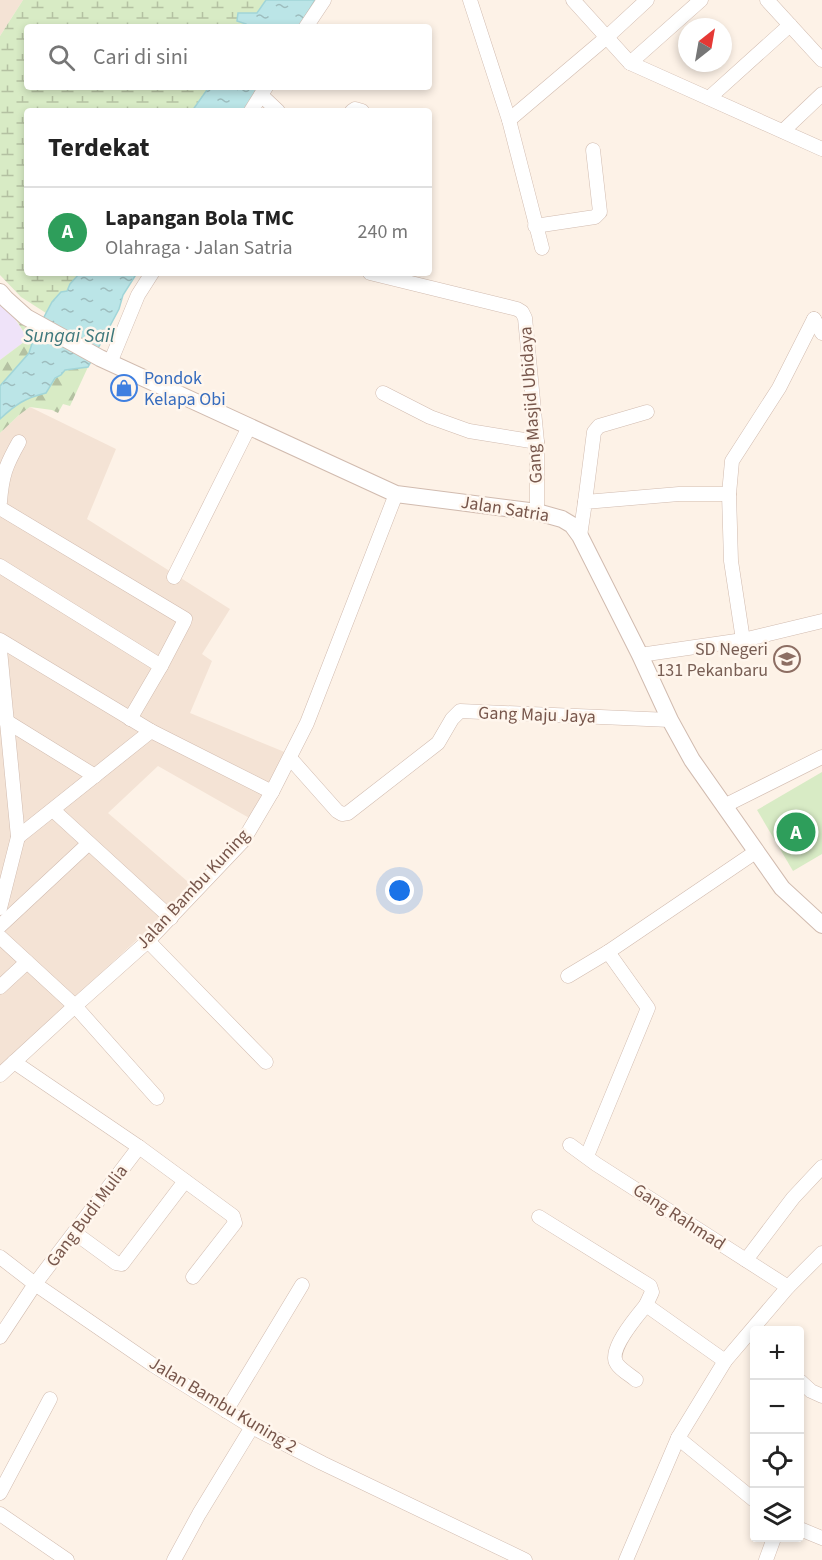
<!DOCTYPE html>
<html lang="id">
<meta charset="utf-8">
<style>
:root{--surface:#fff;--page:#f6f6f6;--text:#222;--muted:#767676;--line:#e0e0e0;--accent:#ea580c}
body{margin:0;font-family:"Source Sans 3",sans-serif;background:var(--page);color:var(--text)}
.controls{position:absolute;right:18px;bottom:18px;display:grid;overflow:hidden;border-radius:6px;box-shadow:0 3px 9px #0003}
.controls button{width:54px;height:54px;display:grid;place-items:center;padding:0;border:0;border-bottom:2px solid var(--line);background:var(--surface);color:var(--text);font:30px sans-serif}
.compass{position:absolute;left:678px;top:18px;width:54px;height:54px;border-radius:50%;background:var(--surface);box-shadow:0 3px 9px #0003;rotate:31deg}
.you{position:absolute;left:400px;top:891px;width:21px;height:21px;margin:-15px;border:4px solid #fff;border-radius:50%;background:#1a73e8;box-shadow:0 0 0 9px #1a73e833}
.badge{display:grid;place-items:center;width:39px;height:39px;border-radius:50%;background:var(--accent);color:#fff;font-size:20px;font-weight:700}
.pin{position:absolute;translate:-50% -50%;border:3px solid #fff;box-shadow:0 2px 6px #0006}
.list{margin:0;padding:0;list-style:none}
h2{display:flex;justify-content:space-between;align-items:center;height:78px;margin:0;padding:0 24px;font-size:26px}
h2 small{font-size:20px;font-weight:400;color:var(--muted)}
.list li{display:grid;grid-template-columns:39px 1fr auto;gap:18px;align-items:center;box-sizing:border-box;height:90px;padding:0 24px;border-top:2px solid var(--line)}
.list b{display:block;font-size:22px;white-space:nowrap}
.list p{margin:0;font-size:20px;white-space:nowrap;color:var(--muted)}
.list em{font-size:20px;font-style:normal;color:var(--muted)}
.icon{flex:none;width:33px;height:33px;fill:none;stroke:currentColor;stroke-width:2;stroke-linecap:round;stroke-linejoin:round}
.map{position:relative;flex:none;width:822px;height:1560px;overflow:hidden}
.search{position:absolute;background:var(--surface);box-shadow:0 3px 9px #0003;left:24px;top:24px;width:408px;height:66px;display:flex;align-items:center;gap:15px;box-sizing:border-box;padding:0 21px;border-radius:6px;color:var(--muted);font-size:22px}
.panel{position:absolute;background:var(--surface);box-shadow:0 3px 9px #0003;left:24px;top:108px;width:408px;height:168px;border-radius:6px}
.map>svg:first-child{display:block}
</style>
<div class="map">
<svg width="822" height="1560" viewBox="0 0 822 1560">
<defs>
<pattern id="forest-firs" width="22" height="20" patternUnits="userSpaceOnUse" patternTransform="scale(1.5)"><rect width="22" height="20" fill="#d8ebc5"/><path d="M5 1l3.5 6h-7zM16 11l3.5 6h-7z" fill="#b4c1a2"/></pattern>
<pattern id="wetland-marsh" width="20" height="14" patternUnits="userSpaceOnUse" patternTransform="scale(1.5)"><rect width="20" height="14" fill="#d8ebc5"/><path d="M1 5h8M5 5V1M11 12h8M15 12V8" fill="none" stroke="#b4c1a2"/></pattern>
<pattern id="water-ripples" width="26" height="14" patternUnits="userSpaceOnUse" patternTransform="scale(1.5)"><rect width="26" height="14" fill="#bbe5e7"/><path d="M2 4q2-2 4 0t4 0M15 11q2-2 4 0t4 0" fill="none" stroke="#9dbcbd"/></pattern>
</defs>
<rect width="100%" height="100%" fill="#fdf2e7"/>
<g fill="#f4e3d5">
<path d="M0,0H23L0,36Z"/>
<path d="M30,407L116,449L87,519L230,609L202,654L212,661L190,713L287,753L251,819L158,766L108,813L194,887L64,1007L0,1069V433L19,415Z"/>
</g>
<path fill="#efe3f9" d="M0,296L28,339L0,360Z"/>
<g fill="url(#forest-firs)">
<path d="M15,318L35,334L29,353L0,386V360L28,339Z"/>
<path d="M88,367L70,406L63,404L58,413L52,410L30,407L19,415L0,433V419C16,404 25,398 46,393L55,378L61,375L65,370Z"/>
</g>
<path fill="url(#wetland-marsh)" d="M23,0H266L257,13L245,27H27V87H209L192,111H27V273H80L70,284L67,291L52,302L46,313L21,297L0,275V36Z"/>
<path fill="#d8ebc5" d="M822,772V854L793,871L757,810Z"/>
<g fill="url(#water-ripples)" stroke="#a1d5d8" stroke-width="1.5">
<path d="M266,0H315L299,27H245L246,24L237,21L238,13H257Z"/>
<path d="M209,87H262L247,111H192Z"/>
<path d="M80,273H137L123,295L119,309L88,367L65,370L61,375L55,378L46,393C25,398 16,404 0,419V386L29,353L35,334L52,302L61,292L67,291L70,284Z"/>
</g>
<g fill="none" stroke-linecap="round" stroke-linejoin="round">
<defs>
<g id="minor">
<path d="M470,0L509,120L542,248"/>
<path d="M573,0L630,63L822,149"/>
<path d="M767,0L822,60"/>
<path d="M306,27L324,0"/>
<path d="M630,63L701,0"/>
<path d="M261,95L278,111"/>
<path d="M709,98L790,25"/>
<path d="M251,111L266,87"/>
<path d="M352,111L355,109L362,111"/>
<path d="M509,120L607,37L647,0"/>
<path d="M783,131L822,94"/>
<path d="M535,226L595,217L600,212L593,150"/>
<path d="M370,273L517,309L522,312L525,318L537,442V512"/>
<path d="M814,319L822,333"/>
<path d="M110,363L138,295L152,273"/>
<path d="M383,393L430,417L469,431L537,442"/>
<path d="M0,502C2,475 6,465 19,442"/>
<path d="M585,502L594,432L599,426L647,412"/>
<path d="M0,508L185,619L184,622L161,666L130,719"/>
<path d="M580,536L585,502L679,494H729"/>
<path d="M0,566L161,666"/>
<path d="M174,577L249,427"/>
<path d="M0,640L151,731L272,792"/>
<path d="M743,640L731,561L729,494L732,461L779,388L814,319"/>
<path d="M0,650L18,837L0,908"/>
<path d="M640,655L743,640L822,621"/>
<path d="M6,721L95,776"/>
<path d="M290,758L337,811L342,814L348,813L438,743L452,719L460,711L670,720"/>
<path d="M724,806L822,757"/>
<path d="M53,810L171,918"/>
<path d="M18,837L151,731"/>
<path d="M0,926L88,844"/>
<path d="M0,937L75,1006L157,1098"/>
<path d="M148,941L266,1062"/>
<path d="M568,976L608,952L757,851"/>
<path d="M0,987L27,962"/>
<path d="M14,1062L139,1147L233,1216L235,1223L193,1277"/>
<path d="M0,1075L75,1006L148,941L243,841L272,792L307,723L396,494"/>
<path d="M570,1145L596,1164L788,1287"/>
<path d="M587,1156L648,1008L608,952"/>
<path d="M539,1217L650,1286L652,1292L646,1305L725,1361"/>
<path d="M75,1233L116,1263L122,1264L185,1181"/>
<path d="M0,1257L35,1284L153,1365L252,1427L322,1463L525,1560"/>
<path d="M746,1260L793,1198L822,1167"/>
<path d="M0,1337L35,1284L139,1147"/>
<path d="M636,1380C630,1375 621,1370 617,1364C607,1351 637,1316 646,1305"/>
<path d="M800,1381L811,1391L822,1396"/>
<path d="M226,1411L302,1285"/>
<path d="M678,1438L754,1500"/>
<path d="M0,1493L50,1399"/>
<path d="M0,1514L67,1560"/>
<path d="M800,1529L822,1538"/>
<path d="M174,1560L199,1514L252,1427"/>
<path d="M626,1560L678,1438L725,1361L788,1287L822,1253"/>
<path d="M766,1560L774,1538"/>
</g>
<path id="tertiary" d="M0,292L6,299L26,317L100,358L396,494L537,512L562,519L572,525L580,536L640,655L670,720L692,760L782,888L822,925"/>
</defs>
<use href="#minor" stroke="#d1bbaf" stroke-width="15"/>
<use href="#tertiary" stroke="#d1bbaf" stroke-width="18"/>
<use href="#minor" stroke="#fff" stroke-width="14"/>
<use href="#tertiary" stroke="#fff" stroke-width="16"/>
</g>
<defs>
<symbol id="shop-ring" viewBox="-11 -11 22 22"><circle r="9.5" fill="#fff6ed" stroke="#3f7fe0" stroke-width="1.5"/><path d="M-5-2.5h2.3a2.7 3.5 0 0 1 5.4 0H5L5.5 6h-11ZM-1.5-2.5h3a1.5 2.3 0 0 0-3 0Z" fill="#3f7fe0"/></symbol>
<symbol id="school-ring" viewBox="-11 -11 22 22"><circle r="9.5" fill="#fff6ed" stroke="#8d6e63" stroke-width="1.5"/><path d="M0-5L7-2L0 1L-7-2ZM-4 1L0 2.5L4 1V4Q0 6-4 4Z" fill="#8d6e63"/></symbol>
</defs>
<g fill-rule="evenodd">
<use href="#shop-ring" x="109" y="373" width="30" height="30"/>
<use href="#school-ring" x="772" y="644" width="30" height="30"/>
</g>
<g text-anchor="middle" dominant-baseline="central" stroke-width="5" stroke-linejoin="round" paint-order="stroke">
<g font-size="18" fill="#366cbe" stroke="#fff6ed" text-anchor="start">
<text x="144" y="378">Pondok<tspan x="144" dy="21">Kelapa Obi</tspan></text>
</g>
<g font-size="18" fill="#77564b" stroke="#fff6ed">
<text transform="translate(531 405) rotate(-94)">Gang Masjid Ubidaya</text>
<text transform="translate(505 509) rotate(9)">Jalan Satria</text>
<text transform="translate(537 715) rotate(2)">Gang Maju Jaya</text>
<text transform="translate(193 889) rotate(-47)">Jalan Bambu Kuning</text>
<text transform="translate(87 1216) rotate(-53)">Gang Budi Mulia</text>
<text transform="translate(679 1217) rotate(33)">Gang Rahmad</text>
<text transform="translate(223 1405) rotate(31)">Jalan Bambu Kuning 2</text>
</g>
<g font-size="18" fill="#785e54" stroke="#fff6ed" text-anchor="end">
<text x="768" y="649">SD Negeri<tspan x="768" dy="21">131 Pekanbaru</tspan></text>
</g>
<g font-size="20" font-style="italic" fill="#3e787c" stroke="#fff6ed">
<text x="69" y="336">Sungai Sail</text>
</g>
</g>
</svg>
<div class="controls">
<button>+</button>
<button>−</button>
<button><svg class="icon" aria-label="locate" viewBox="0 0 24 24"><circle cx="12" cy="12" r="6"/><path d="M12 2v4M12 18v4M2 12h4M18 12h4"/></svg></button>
<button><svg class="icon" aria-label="layers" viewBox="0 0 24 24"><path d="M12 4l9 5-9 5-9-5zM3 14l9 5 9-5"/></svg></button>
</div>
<svg class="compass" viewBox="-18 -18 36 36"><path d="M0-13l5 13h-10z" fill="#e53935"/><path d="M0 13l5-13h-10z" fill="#767676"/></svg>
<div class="you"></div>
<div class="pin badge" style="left:796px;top:832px;background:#2e9e5b">A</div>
<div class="search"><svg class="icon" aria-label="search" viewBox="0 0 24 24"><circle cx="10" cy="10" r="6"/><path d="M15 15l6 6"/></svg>Cari di sini</div>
<section class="panel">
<h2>Terdekat<small></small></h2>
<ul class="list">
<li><span class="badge" style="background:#2e9e5b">A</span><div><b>Lapangan Bola TMC</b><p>Olahraga · Jalan Satria</p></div><em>240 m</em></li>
</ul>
</section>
</div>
